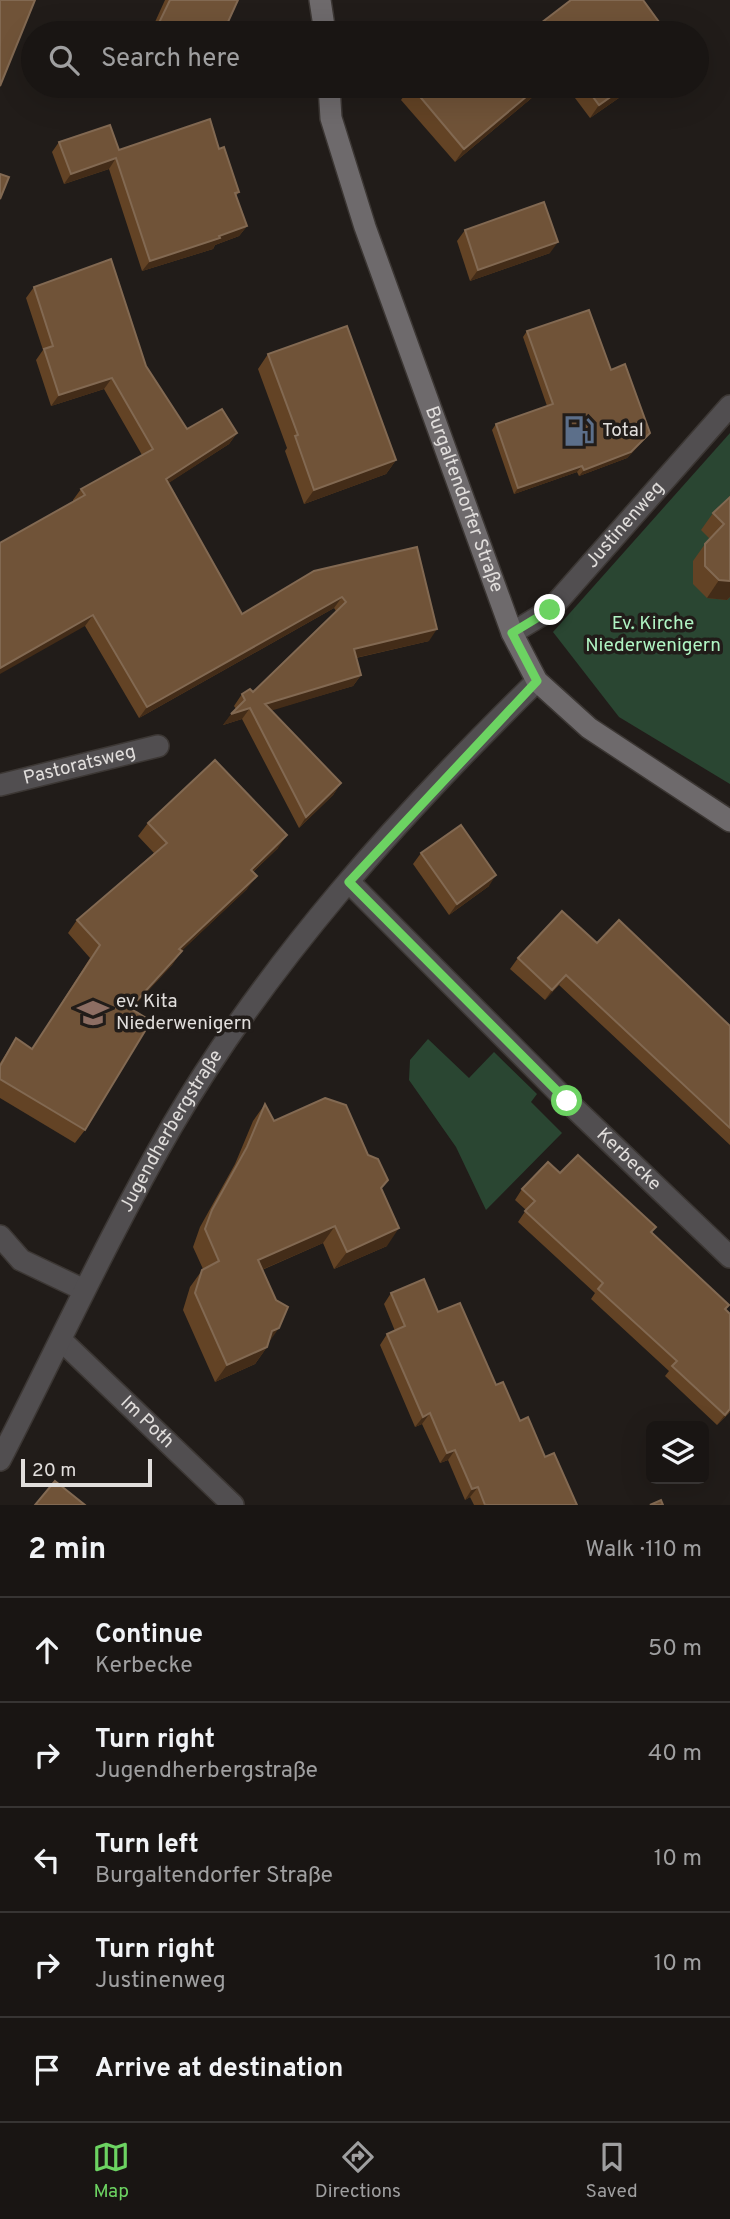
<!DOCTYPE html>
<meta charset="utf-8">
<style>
:root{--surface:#191513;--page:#262221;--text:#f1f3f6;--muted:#9f9fa0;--line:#373433;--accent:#6cd362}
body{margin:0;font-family:Overpass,sans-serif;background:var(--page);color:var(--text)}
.controls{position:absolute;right:21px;bottom:21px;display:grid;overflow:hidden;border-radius:10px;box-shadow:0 7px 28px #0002}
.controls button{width:63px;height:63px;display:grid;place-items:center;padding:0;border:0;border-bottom:2px solid var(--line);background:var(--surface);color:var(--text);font:35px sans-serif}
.scale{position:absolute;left:21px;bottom:18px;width:131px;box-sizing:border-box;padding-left:7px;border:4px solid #e1dedc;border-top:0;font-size:19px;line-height:24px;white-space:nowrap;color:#e1dedc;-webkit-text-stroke:5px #211c19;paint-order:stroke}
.stop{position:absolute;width:21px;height:21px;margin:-16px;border:5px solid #6cd362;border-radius:50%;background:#fff}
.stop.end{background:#6cd362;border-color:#fff;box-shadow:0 2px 7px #0008}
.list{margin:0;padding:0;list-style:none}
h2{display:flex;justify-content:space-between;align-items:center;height:91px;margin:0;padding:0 28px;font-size:30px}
h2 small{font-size:23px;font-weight:400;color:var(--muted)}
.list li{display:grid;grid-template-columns:46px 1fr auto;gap:21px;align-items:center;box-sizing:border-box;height:105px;padding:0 28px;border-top:2px solid var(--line)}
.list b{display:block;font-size:26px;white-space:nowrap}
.list p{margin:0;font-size:23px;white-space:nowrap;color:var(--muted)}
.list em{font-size:23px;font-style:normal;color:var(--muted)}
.icon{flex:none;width:38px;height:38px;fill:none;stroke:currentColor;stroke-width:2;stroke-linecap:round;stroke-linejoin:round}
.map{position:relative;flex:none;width:730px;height:1505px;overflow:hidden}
.search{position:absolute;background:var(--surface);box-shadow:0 7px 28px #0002;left:21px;right:21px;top:21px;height:77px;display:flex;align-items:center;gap:18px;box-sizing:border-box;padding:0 24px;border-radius:38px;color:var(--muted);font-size:26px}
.sheet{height:616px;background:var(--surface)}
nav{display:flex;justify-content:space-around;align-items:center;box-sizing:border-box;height:98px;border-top:2px solid var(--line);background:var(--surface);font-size:19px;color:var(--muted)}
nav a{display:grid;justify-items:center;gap:4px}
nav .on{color:var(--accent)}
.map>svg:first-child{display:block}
</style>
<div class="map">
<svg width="730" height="1505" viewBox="0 0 730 1505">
<rect width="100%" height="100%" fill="#211c19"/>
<g fill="#2a4632">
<path d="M730,433V784L619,717L553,632Z"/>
<path d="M428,1039L469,1078L494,1052L537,1094L531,1102L562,1133L486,1210L456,1147L409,1080L410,1060Z"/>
</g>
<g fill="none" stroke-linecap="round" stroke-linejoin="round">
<defs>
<g id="street">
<path id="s1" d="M512,633L550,610L730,406"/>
<path id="s2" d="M0,785L158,746"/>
<path id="s3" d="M349,882L567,1101L730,1257"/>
<path d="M0,1236L21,1260L84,1290"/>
<path id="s4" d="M61,1340L233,1505"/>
<path id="s5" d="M0,1460C57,1349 109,1235 172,1126C267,963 402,813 537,681"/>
</g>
<g id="secondary">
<path d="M320,0L325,33"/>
<path id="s6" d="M329,86L331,118L365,227L512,633L537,681L589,728L730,821"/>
</g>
</defs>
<use href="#street" stroke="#3c3734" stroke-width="24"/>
<use href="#secondary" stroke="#3c3734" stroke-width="24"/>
<use href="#street" stroke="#514e50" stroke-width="21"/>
<use href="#secondary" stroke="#6e6a6c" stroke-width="21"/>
</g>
<g fill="#634325">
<path d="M165,0H238L223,33H150Z"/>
<path d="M411,86H546L455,162L401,100Z"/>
<path d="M566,86H636L590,118Z"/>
<path d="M59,142L119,150L219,149L239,192L236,196L247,226L239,236L215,245L213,249L142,271L109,169L64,184L52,152Z"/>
<path d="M465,230L550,253L470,281L457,241Z"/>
<path d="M34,287L146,366L187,429L237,433L229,444L168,483L242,614L314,571L429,641L356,658L361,675L353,686L271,710L341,783L333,795L299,828L242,719L223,725L236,709L234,706L242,694L253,692L336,611L334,608L139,718L85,626L73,500L81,489L142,455L104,389L51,406L36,360L43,350L26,298Z"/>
<path d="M527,331L611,370L650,433L645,439L627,458L579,476L577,472L514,494L492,430L496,424L547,406L523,337Z"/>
<path d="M268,354L396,460L386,474L304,504L285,451L287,448L258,369Z"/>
<path d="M730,497V597L727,600L707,598L693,584V561L705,544L710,539L701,530L713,513Z"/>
<path d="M148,823L278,848L253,872L247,889L181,951L172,965L131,1009L85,1130L75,1143L0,1098V1063L16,1038L32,1049L90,958L68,933L77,920L154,853L138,836Z"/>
<path d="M421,853L489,886L449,915L413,864Z"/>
<path d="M597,943L730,1026V1145L559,985L545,1000L510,969L518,958Z"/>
<path d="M265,1104L274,1121L382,1190L387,1246L334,1269L323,1243L262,1270L269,1342L267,1347L255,1364L215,1382L183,1310L190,1287L203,1269L193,1247L200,1227L235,1164L253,1121Z"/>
<path d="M560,1173L652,1233L729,1305L726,1310L730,1314V1412L717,1425L665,1376L669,1371L591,1299L595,1293L518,1222L526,1210L515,1200L522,1189Z"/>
<path d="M391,1293L438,1312L496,1385L577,1505H474L470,1497L465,1500L448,1460L440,1463L422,1424L415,1427L380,1345L387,1334L395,1331L384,1304Z"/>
</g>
<g fill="#432c18">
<path d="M156,29L166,33H153Z"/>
<path d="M539,86H546L455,162L464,149Z"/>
<path d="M626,86H636L590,118L599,105Z"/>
<path d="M116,158L109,169L64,184L71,174Z"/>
<path d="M247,226L239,236L215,245L213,249L142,271L150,261Z"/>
<path d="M558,242L550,253L470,281L478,270Z"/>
<path d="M112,378L104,389L51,406L59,395Z"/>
<path d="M237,433L229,444L158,490L166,479Z"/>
<path d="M650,433L645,439L627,458L579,476L584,470Z"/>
<path d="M396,460L386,474L304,504L314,490Z"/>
<path d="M582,466L577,472L514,494L518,488Z"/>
<path d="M719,580L730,581V597L727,600L707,598Z"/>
<path d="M342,597L334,608L139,718L147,707Z"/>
<path d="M93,615L85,626L0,674V668Z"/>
<path d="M437,629L429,641L346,660L354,649Z"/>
<path d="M361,675L353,686L257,715L265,704Z"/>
<path d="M250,708L242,719L223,725L231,714Z"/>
<path d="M341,783L333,795L299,828L306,817Z"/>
<path d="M287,835L278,848L241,883L251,870Z"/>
<path d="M496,875L489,886L449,915L457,904Z"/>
<path d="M257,876L247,889L170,962L179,949Z"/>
<path d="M182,951L172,965L120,1021L130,1008Z"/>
<path d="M566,975L559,985L545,1000L552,990Z"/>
<path d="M335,1226L323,1243L245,1277L258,1260Z"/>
<path d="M399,1228L387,1246L334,1269L347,1252Z"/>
<path d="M279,1328L267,1345L272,1331Z"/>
<path d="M267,1347L255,1364L215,1382L227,1365Z"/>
<path d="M730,1409V1412L717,1425L725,1415Z"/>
<path d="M430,1413L422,1424L415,1427L423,1417Z"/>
<path d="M455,1450L448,1460L440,1463L447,1453Z"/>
<path d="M478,1487L470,1497L465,1500L472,1489Z"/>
</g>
<g fill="#705338" stroke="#826952" stroke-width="2">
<path d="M0,0H35L0,86Z"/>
<path d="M170,0H238L223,33H166L156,29Z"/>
<path d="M571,0H643L667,33H528Z"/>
<path d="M485,24L493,33H474Z"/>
<path d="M411,86H539L464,149Z"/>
<path d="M585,86H626L599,105Z"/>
<path d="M210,119L219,149L224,147L239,192L235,193L247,226L219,236L220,238L150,261L116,158L71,174L59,142L110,125L119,150Z"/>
<path d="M0,174L9,177L0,199Z"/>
<path d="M544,202L558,242L478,270L465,230Z"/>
<path d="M111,259L146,366L187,429L222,409L237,433L166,479L242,614L314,571L417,547L437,629L354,649L361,675L265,704L341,783L306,817L250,708L231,714L245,700L242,694L250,689L253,692L346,602L342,597L147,707L93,615L0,668V543L85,495L81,489L153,449L112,378L59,395L44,349L53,346L34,287Z"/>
<path d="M589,310L611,370L625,364L650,433L631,452L584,470L582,466L518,488L496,424L553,404L527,331Z"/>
<path d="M347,326L396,460L314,490L295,436L298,435L268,354Z"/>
<path d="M730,497V581L719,580L705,566V544L724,524L713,513Z"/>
<path d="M215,760L287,835L251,870L257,876L179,949L182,951L130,1008L151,1021L85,1130L0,1079V1066L16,1038L32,1049L100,945L77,920L167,843L148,823Z"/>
<path d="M461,825L496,875L457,904L421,853Z"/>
<path d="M562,911L597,943L619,920L730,1026V1128L566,975L552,990L518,958Z"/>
<path d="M325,1098L346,1105L368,1155L378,1159L388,1180L381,1188L399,1228L347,1252L335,1226L258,1260L276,1300L288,1307L279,1328L272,1331L267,1347L227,1365L195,1293L202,1270L219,1261L205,1229L212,1210L247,1147L265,1104L274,1121Z"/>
<path d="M578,1155L656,1227L651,1232L729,1305L725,1309L730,1314V1409L725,1415L672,1366L677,1361L598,1289L603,1283L525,1211L535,1201L522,1189L548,1162L560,1173Z"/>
<path d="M424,1279L438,1312L460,1303L496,1385L503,1382L520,1421L528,1417L545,1457L554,1453L577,1505H485L478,1487L472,1489L455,1450L447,1453L430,1413L423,1417L387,1334L405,1326L391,1293Z"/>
<path d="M55,1481L85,1505H35Z"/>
<path d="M661,1500L663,1505H650Z"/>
</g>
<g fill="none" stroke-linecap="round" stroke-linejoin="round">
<path stroke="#6cd362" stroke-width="9" d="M550,610L512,633L537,681L349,882L567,1101"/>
</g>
<defs>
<symbol id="fuel-bare" viewBox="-9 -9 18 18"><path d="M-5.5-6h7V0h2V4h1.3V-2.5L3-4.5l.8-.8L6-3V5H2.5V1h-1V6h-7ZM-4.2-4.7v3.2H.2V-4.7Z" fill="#5c6f8a" stroke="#211c19" stroke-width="2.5" paint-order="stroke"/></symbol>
<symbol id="school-bare" viewBox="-9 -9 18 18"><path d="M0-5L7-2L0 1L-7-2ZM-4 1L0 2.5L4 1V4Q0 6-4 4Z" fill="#8d6e63" stroke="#211c19" stroke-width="2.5" paint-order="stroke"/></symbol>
</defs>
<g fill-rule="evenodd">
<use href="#fuel-bare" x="557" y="409" width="44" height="44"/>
<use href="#school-bare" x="71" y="991" width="44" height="44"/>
</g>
<g text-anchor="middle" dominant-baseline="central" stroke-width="7" stroke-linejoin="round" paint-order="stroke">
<g font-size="19" fill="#e1dedc" stroke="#211c19" text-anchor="start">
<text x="602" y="431">Total</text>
<text x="116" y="1002">ev. Kita<tspan x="116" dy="22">Niederwenigern</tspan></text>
</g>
<g font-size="19" fill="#e1dedc" stroke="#211c19">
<text stroke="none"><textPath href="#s6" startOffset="436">Burgaltendorfer Straße</textPath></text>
<text stroke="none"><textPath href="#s1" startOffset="158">Justinenweg</textPath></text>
<text stroke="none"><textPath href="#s2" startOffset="82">Pastoratsweg</textPath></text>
<text stroke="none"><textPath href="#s5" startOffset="371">Jugendherbergstraße</textPath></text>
<text stroke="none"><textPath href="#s3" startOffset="394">Kerbecke</textPath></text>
<text stroke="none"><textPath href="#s4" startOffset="119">Im Poth</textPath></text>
</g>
<g font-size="19" fill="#b0f4c3" stroke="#211c19">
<text x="653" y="624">Ev. Kirche<tspan x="653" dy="22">Niederwenigern</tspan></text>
</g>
</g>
</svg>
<div class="controls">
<button><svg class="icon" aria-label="layers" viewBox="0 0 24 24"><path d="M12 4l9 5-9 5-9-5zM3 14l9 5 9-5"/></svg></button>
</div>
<div class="scale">20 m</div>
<div class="stop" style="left:567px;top:1101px"></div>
<div class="stop end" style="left:550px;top:610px"></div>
<div class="search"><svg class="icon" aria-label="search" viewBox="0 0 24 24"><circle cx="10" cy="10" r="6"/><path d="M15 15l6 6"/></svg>Search here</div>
</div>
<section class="sheet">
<h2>2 min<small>Walk · 110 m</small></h2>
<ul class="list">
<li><svg class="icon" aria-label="ahead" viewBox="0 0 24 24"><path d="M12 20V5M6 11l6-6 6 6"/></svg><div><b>Continue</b><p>Kerbecke</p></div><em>50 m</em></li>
<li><svg class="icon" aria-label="right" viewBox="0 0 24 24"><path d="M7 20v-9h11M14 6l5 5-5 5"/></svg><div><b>Turn right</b><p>Jugendherbergstraße</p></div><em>40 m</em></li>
<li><svg class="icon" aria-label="left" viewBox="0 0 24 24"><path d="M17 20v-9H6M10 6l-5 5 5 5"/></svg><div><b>Turn left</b><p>Burgaltendorfer Straße</p></div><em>10 m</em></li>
<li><svg class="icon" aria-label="right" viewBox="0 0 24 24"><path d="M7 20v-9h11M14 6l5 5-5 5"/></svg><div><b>Turn right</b><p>Justinenweg</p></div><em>10 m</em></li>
<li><svg class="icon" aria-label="arrive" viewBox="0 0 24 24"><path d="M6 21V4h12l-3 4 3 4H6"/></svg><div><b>Arrive at destination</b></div></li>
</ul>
</section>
<nav>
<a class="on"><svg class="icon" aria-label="map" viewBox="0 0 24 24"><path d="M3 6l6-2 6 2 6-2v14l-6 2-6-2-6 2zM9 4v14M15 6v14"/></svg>Map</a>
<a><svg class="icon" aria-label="directions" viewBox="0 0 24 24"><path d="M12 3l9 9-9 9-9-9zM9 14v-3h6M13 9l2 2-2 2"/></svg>Directions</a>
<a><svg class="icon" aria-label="saved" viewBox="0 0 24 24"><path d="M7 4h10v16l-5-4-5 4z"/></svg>Saved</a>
</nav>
